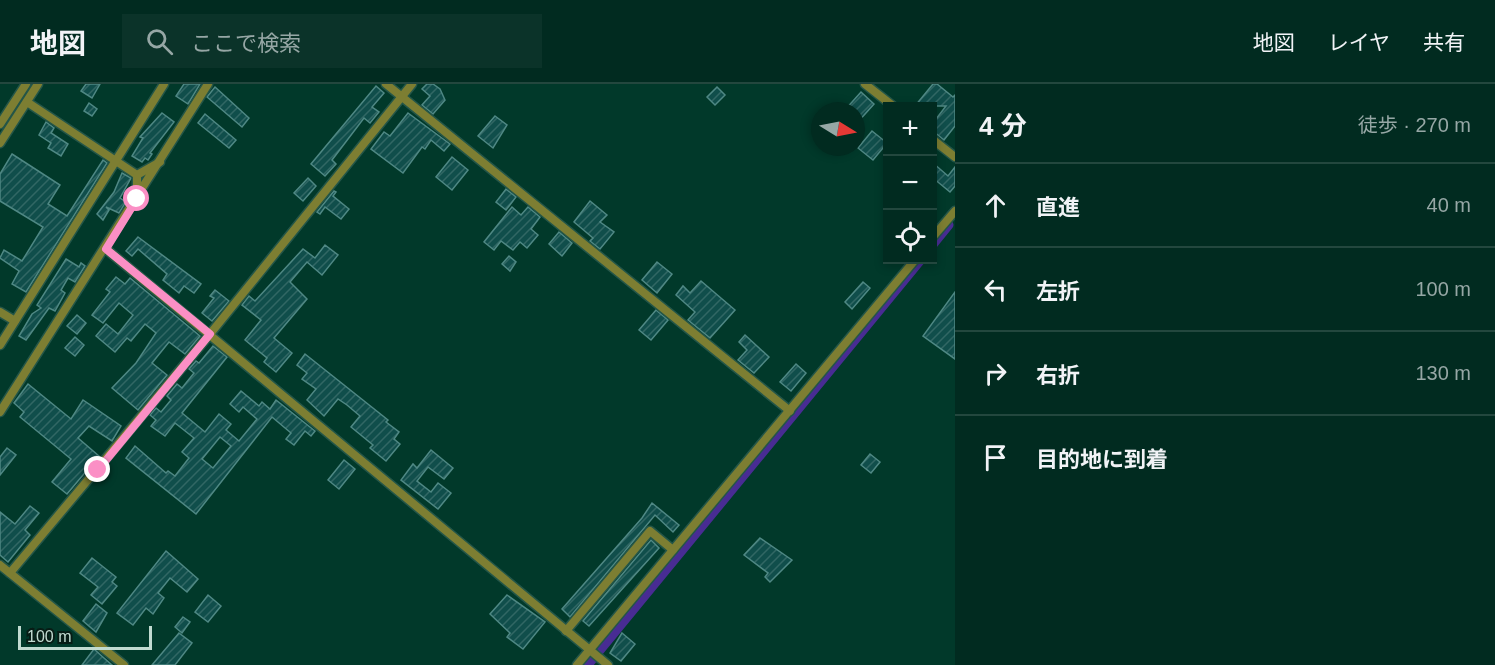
<!DOCTYPE html>
<html lang="ja">
<meta charset="utf-8">
<style>
:root{--surface:#012b20;--page:#0b3329;--text:#f1f3f6;--muted:#96a7a5;--line:#23473e}
body{margin:0;font-family:Helvetica,"Noto Sans JP",sans-serif;background:var(--page);color:var(--text)}
.controls{position:absolute;right:18px;top:18px;display:grid;overflow:hidden;border-radius:0px;box-shadow:0 3px 9px #0003}
.controls button{width:54px;height:54px;display:grid;place-items:center;padding:0;border:0;border-bottom:2px solid var(--line);background:var(--surface);color:var(--text);font:30px sans-serif}
.compass{position:absolute;left:811px;top:18px;width:54px;height:54px;border-radius:50%;background:var(--surface);box-shadow:0 3px 9px #0003;rotate:100deg}
.scale{position:absolute;left:18px;bottom:15px;width:134px;box-sizing:border-box;padding-left:6px;border:3px solid #c1dad0;border-top:0;font-size:16px;line-height:21px;white-space:nowrap;color:#c1dad0;-webkit-text-stroke:4px #071c15;paint-order:stroke}
.stop{position:absolute;width:18px;height:18px;margin:-14px;border:4px solid #fb8fc5;border-radius:50%;background:#fff}
.stop.end{background:#fb8fc5;border-color:#fff;box-shadow:0 2px 6px #0008}
.list{margin:0;padding:0;list-style:none}
h2{display:flex;justify-content:space-between;align-items:center;height:78px;margin:0;padding:0 24px;font-size:26px}
h2 small{font-size:20px;font-weight:400;color:var(--muted)}
.list li{display:grid;grid-template-columns:39px 1fr auto;gap:18px;align-items:center;box-sizing:border-box;height:84px;padding:0 24px;border-top:2px solid var(--line)}
.list b{display:block;font-size:22px;white-space:nowrap}
.list em{font-size:20px;font-style:normal;color:var(--muted)}
.icon{flex:none;width:33px;height:33px;fill:none;stroke:currentColor;stroke-width:2;stroke-linecap:round;stroke-linejoin:round}
.map{position:relative;flex:none;width:955px;height:581px;overflow:hidden}
header{display:flex;align-items:center;gap:36px;box-sizing:border-box;height:84px;padding:0 30px;background:var(--surface);border-bottom:2px solid var(--line)}
header strong{font-size:28px}
nav{display:flex;gap:33px;margin-inline-start:auto;font-size:21px}
.search{width:420px;height:54px;background:var(--page);display:flex;align-items:center;gap:15px;box-sizing:border-box;padding:0 21px;border-radius:0px;color:var(--muted);font-size:22px}
main{display:flex}
aside{flex:1;background:var(--surface)}
.map>svg:first-child{display:block}
</style>
<header>
<strong>地図</strong>
<div class="search"><svg class="icon" aria-label="search" viewBox="0 0 24 24"><circle cx="10" cy="10" r="6"/><path d="M15 15l6 6"/></svg>ここで検索</div>
<nav><a>地図</a><a>レイヤ</a><a>共有</a></nav>
</header>
<main>
<div class="map">
<svg width="955" height="581" viewBox="0 0 955 581">
<defs>
<pattern id="building-hatch" width="6" height="6" patternUnits="userSpaceOnUse" patternTransform="scale(1.5)"><rect width="6" height="6" fill="#104e4b"/><path d="M-1 1l2-2M0 6l6-6M5 7l2-2" fill="none" stroke="#316764"/></pattern>
</defs>
<rect width="100%" height="100%" fill="#01392a"/>
<g fill="none" stroke-linecap="round" stroke-linejoin="round">
<g stroke="#482c93" stroke-width="9">
<path d="M932,162L949,141"/>
<path d="M588,581L921,176"/>
</g>
</g>
<g fill="url(#building-hatch)" stroke="#4f8884" stroke-width="1.5" fill-rule="evenodd">
<path d="M86,0H100L92,14L81,7Z"/>
<path d="M184,0H200L188,20L176,12Z"/>
<path d="M427,0H433L440,5L445,16L433,30L422,21L430,12L422,5Z"/>
<path d="M933,0H937L953,13L955,11V42L944,56L933,47V39L946,22H915Z"/>
<path d="M376,2L384,9L372,23L379,28L370,39L364,34L332,76L336,80L325,92L311,80Z"/>
<path d="M215,3L249,34L242,43L207,13Z"/>
<path d="M717,3L725,11L715,21L707,13Z"/>
<path d="M861,8L874,20L856,40V27H844Z"/>
<path d="M89,19L97,25L92,32L84,27Z"/>
<path d="M162,29L174,38L150,69L152,70L148,76L145,74L142,78L132,72L143,54L140,53Z"/>
<path d="M408,29L450,60L444,67L431,56L425,65L422,63L403,89L371,65L384,48L390,52Z"/>
<path d="M205,30L236,56L229,64L198,39Z"/>
<path d="M495,32L507,41L493,64L478,52Z"/>
<path d="M46,38L54,44L51,49L68,60L61,72L48,64L51,59L39,51Z"/>
<path d="M872,47L887,59L873,76L858,64Z"/>
<path d="M12,70L60,101L48,120L67,132L103,76L107,79L26,208L12,200L19,187L0,174L4,166L22,177L43,143L0,117V90Z"/>
<path d="M452,73L468,86L452,106L436,93Z"/>
<path d="M933,79L948,92L955,83V102L950,108L933,94Z"/>
<path d="M122,89L131,94L120,114L126,118L119,129L106,123L109,126L103,136L97,130L114,108Z"/>
<path d="M308,94L316,102L303,117L294,109Z"/>
<path d="M506,105L516,113L506,126L496,118Z"/>
<path d="M334,107L336,108L333,112L349,125L341,135L325,123L320,130L317,128Z"/>
<path d="M590,117L607,131L600,138L614,148L600,165L590,157L593,154L574,138Z"/>
<path d="M512,123L521,131L528,123L540,133L531,145L538,151L527,164L520,158L513,166L501,157L494,166L484,158Z"/>
<path d="M559,148L572,159L562,172L549,160Z"/>
<path d="M138,153L201,200L194,209L184,202L179,209L163,196L167,190L138,165L132,172L126,167Z"/>
<path d="M325,161L338,171L322,191L307,178L290,198L307,215L274,254L292,269L276,288L264,278L267,274L245,256L261,236L242,221L249,212L255,217L303,165L315,174Z"/>
<path d="M509,172L516,178L510,187L502,180Z"/>
<path d="M66,175L79,183L81,179L85,182L75,198L68,194L61,206L65,209L55,227L49,224L26,256L19,252L32,230L41,224L37,221Z"/>
<path d="M657,178L672,190L657,209L642,196Z"/>
<path d="M116,193L125,200L130,194L200,252L185,270L169,258L152,279L167,291L138,326L112,304L136,279L156,249L145,240L131,257L127,254L115,268L96,252L106,240L118,250L133,231L119,219L103,239L92,231L110,208L106,205Z"/>
<path d="M701,197L735,226L710,254L688,236L695,228L676,211L683,202L690,209Z"/>
<path d="M863,198L870,204L852,225L845,218Z"/>
<path d="M215,206L229,217L212,237L202,229L214,214L210,212Z"/>
<path d="M955,208V275L923,252Z"/>
<path d="M656,226L668,236L651,256L639,246Z"/>
<path d="M77,231L86,239L77,250L67,242Z"/>
<path d="M745,251L769,273L754,289L738,276L747,266L739,258Z"/>
<path d="M75,253L84,261L75,272L65,264Z"/>
<path d="M213,262L227,273L182,329L205,348L219,330L231,340L226,346L239,357L257,335L243,323L239,328L230,320L241,307L259,322L262,318L270,325L276,316L315,347L311,352L305,347L294,361L286,355L291,349L272,333L196,430L126,374L135,362L166,389L168,387L175,392L189,374L182,368L194,354L175,339L165,352L151,342L156,336L150,331L156,324L161,328L171,316L167,312L177,300L182,304L194,289L189,285L196,277L199,279ZM220,353L231,362L213,384L202,375Z"/>
<path d="M305,270L388,336L386,338L399,348L394,355L400,360L386,377L370,364L373,361L351,343L360,332L347,321L338,315L324,332L307,316L316,305L302,295L307,289L297,281Z"/>
<path d="M796,280L806,289L791,307L780,298Z"/>
<path d="M28,300L71,335L83,316L121,342L112,357L89,342L78,354L99,372L67,410L52,398L71,375L20,333L24,328L14,319Z"/>
<path d="M7,364L16,371L0,391V373Z"/>
<path d="M431,366L453,384L444,395L428,383L417,397L431,408L438,399L451,409L438,425L401,396L413,380L417,384Z"/>
<path d="M870,370L880,378L871,389L861,381Z"/>
<path d="M344,376L355,385L339,405L328,396Z"/>
<path d="M652,419L679,441L673,448L655,431L570,533L562,525L642,434Z"/>
<path d="M30,422L39,429L25,446L30,451L8,478L0,471V428L15,440Z"/>
<path d="M760,454L792,476L770,498L765,493L768,489L744,471Z"/>
<path d="M651,456L659,464L589,542L583,537Z"/>
<path d="M166,467L198,495L187,508L170,494L158,509L164,514L153,530L146,524L133,541L117,529Z"/>
<path d="M92,474L116,493L112,498L117,502L102,520L91,511L98,503L80,489Z"/>
<path d="M208,511L221,522L208,538L195,528Z"/>
<path d="M507,511L545,538L523,565L507,553L510,549L490,530Z"/>
<path d="M96,520L107,529L96,548L83,537Z"/>
<path d="M183,533L190,538L182,549L175,543Z"/>
<path d="M179,549L192,559L175,581H152Z"/>
<path d="M622,549L635,560L621,577L610,569Z"/>
<path d="M94,565L104,574L112,581H82Z"/>
</g>
<g fill="none" stroke-linecap="round" stroke-linejoin="round">
<defs>
<g id="minor">
<path d="M386,0L790,327"/>
<path d="M865,0L893,22"/>
<path d="M27,18L137,91"/>
<path d="M0,40L26,0"/>
<path d="M932,55L955,73"/>
<path d="M0,59L38,0"/>
<path d="M137,114V91L160,78"/>
<path d="M932,154L955,127"/>
<path d="M106,165L608,581"/>
<path d="M0,228L15,237"/>
<path d="M0,261L164,0"/>
<path d="M0,328L208,0"/>
<path d="M0,481L124,581"/>
<path d="M10,489L210,250L412,0"/>
<path d="M566,547L650,447L673,466"/>
<path d="M577,581L915,176"/>
</g>
</defs>
<use href="#minor" stroke="#245648" stroke-width="11"/>
<use href="#minor" stroke="#7d7e32" stroke-width="8"/>
</g>
<g fill="none" stroke-linecap="round" stroke-linejoin="round">
<path stroke="#fb8fc5" stroke-width="8" d="M98,386L210,250L106,165L137,115"/>
</g>
</svg>
<div class="controls">
<button>+</button>
<button>−</button>
<button><svg class="icon" aria-label="locate" viewBox="0 0 24 24"><circle cx="12" cy="12" r="6"/><path d="M12 2v4M12 18v4M2 12h4M18 12h4"/></svg></button>
</div>
<svg class="compass" viewBox="-18 -18 36 36"><path d="M0-13l5 13h-10z" fill="#e53935"/><path d="M0 13l5-13h-10z" fill="#96a7a5"/></svg>
<div class="scale">100 m</div>
<div class="stop" style="left:137px;top:115px"></div>
<div class="stop end" style="left:98px;top:386px"></div>
</div>
<aside>
<h2>4 分<small>徒歩 · 270 m</small></h2>
<ul class="list">
<li><svg class="icon" aria-label="ahead" viewBox="0 0 24 24"><path d="M12 20V5M6 11l6-6 6 6"/></svg><div><b>直進</b></div><em>40 m</em></li>
<li><svg class="icon" aria-label="left" viewBox="0 0 24 24"><path d="M17 20v-9H6M10 6l-5 5 5 5"/></svg><div><b>左折</b></div><em>100 m</em></li>
<li><svg class="icon" aria-label="right" viewBox="0 0 24 24"><path d="M7 20v-9h11M14 6l5 5-5 5"/></svg><div><b>右折</b></div><em>130 m</em></li>
<li><svg class="icon" aria-label="arrive" viewBox="0 0 24 24"><path d="M6 21V4h12l-3 4 3 4H6"/></svg><div><b>目的地に到着</b></div></li>
</ul>
</aside>
</main>
